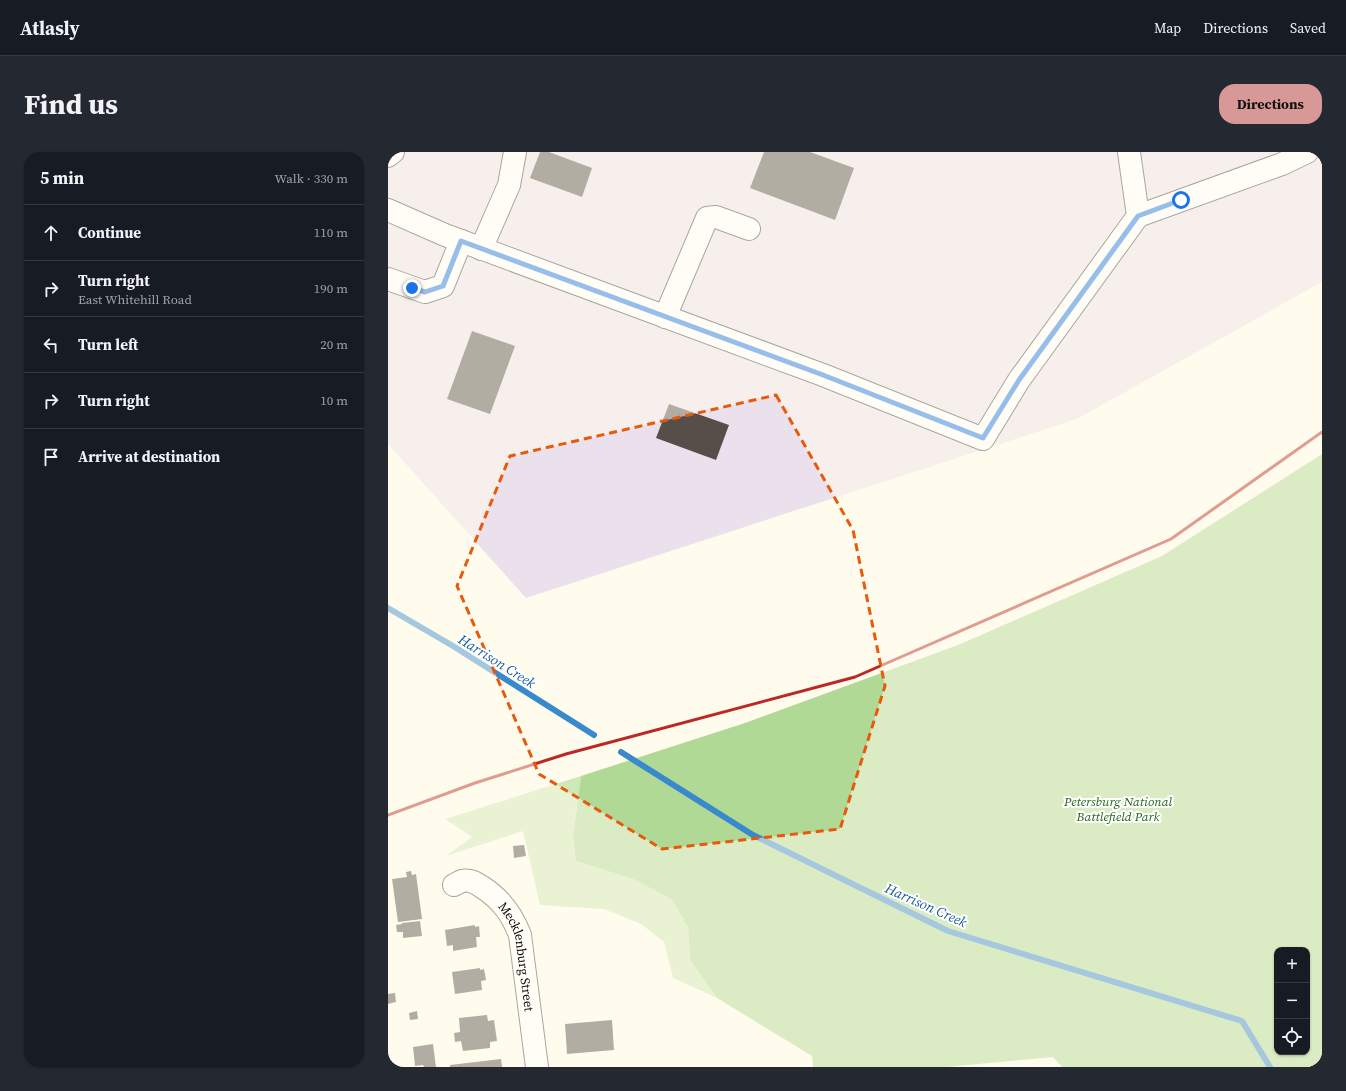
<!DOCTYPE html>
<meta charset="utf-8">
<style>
:root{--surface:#171b24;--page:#242831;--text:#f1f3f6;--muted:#9ea1a6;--line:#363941;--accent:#d99898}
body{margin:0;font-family:"Source Serif 4",serif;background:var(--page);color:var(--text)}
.controls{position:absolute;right:12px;bottom:12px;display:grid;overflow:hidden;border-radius:8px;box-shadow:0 1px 3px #0004}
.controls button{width:36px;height:36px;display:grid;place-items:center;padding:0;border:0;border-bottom:1px solid var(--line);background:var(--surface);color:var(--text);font:20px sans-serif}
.stop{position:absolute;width:12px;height:12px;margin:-9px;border:3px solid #1a73e8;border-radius:50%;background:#fff}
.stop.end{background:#1a73e8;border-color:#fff;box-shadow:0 1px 4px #0008}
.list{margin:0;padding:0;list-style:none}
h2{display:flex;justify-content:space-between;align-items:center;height:52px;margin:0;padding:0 16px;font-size:17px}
h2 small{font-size:13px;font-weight:400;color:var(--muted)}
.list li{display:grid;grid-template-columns:26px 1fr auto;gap:12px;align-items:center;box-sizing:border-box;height:56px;padding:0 16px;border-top:1px solid var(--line)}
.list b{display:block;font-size:15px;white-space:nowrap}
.list p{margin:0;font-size:13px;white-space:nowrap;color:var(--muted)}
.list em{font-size:13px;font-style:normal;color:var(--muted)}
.icon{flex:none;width:22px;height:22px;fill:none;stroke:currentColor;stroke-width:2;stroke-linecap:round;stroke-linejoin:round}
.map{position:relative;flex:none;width:934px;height:915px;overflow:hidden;border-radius:16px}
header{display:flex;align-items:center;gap:24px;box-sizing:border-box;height:56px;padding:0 20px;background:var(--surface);border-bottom:1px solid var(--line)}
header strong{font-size:19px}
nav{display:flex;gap:22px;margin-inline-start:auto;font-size:14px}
.intro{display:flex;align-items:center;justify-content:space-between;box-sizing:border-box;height:96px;padding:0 24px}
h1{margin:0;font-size:28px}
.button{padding:10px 18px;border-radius:16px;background:var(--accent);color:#111;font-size:14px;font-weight:700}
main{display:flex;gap:24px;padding:0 24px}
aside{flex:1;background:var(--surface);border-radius:16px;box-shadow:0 1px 3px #0004}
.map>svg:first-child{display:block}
</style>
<header>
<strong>Atlasly</strong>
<nav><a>Map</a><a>Directions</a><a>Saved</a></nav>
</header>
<div class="intro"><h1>Find us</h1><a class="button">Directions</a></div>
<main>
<aside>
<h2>5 min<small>Walk · 330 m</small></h2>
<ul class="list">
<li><svg class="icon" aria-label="ahead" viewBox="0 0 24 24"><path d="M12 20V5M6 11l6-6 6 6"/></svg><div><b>Continue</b></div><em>110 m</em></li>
<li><svg class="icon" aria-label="right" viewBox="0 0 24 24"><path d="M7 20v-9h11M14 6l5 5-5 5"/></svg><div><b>Turn right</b><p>East Whitehill Road</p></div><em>190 m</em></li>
<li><svg class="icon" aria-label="left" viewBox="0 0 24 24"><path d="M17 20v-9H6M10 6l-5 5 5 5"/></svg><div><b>Turn left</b></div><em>20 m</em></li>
<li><svg class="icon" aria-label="right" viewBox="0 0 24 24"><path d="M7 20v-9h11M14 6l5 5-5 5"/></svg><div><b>Turn right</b></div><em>10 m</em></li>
<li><svg class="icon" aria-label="arrive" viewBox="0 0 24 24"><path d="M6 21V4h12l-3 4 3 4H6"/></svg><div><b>Arrive at destination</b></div></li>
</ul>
</aside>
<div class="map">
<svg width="934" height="915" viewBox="0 0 934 915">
<rect width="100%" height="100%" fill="#fffced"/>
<path fill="#ebe1ec" d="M0,0H934V130L689,267L138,446L0,292Z"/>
<path fill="#cee9b7" d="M193,624L185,685L188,709L245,727L283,747L300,775L302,808L329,846L285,826L276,790L253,772L216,757L152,753L135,679L58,704L84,685L57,667Z"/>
<path fill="#b0d996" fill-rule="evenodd" d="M934,302V915H674L665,905L559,915H425L424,904L329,846L302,808L300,775L283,747L245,727L188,709L185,685L193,624L357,571L570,493L774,404ZM889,798H919V900H889Z"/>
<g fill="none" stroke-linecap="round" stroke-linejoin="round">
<g stroke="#3989cd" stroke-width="6">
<path d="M0,456L65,494L206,583"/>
<path d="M233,600L365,683L560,779L854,869L882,915"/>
</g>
</g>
<g fill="#564f49">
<path d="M152,0H161L204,16L194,45L142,26Z"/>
<path d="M376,0H422L466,16L447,68L362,36Z"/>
<path d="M84,179L127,194L102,262L59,247Z"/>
<path d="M281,252L341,273L328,308L268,286Z"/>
<path d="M136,693L138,704L126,706L125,694Z"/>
<path d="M23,719L24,723L28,722L34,767L10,770L4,727L19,725L18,720Z"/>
<path d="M32,769L34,784L15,786V780H9L8,773L14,772V771Z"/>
<path d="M87,773V775L91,774L92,785H88L89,795L65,799V793L59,794L57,778Z"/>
<path d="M92,816V818L96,817L98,828L93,829L94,838L67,842L64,820Z"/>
<path d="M7,841L8,850L0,852V842Z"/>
<path d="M29,859L30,867L22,868L21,861Z"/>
<path d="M99,863L100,869L106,868L109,889L102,890V896L75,899L73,889L67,890L66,881L72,880L71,866Z"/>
<path d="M224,868L226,898L179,902L177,872Z"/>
<path d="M45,892L48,915H36L35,913L27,914L25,895Z"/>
<path d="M113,907L114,915H62V913Z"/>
</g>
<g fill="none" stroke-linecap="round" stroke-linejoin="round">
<defs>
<g id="minor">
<path d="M0,4L5,0"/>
<path d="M0,58L57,83L435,223L595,287L631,228L750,64L741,0"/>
<path d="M750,64L894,12L919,0"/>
<path d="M93,97L121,33L127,0"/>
<path d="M0,127L37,140L55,134L73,89"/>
<path d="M277,165L319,66L328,65L361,77"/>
<path id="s1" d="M66,733C68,732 71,730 74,729C82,727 88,731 94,735C113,747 124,762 132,783L149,915"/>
</g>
</defs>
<use href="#minor" stroke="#404040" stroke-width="24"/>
<use href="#minor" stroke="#fff" stroke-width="22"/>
<path stroke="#bc2825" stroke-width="3" d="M0,663L87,631L178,602L467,525L783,387L934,280"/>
</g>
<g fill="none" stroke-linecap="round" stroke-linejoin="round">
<path stroke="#1a73e8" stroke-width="5" d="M24,136L37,140L55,134L73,89L435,223L595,286L631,228L750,64L793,48"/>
</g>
<path d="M0 0H934V915H0ZM388,243L465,378L497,534L452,677L274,697L151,622L69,434L122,304Z" fill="#fffced" fill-opacity=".55" fill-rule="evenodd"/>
<path fill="none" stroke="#e8590c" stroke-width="3" stroke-dasharray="8 5" stroke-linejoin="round" d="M388,243L465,378L497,534L452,677L274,697L151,622L69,434L122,304Z"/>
<g text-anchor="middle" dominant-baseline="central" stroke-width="4" stroke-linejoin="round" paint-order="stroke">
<g font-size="13" font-style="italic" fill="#28641e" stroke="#fff">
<text x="730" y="649">Petersburg National<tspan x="730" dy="15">Battlefield Park</tspan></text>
</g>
<g font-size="13" fill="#0d0d0d" stroke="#fff">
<text stroke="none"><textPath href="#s1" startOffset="113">Mecklenburg Street</textPath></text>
</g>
<g font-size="14" font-style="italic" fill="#175a9e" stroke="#fff">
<text transform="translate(109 509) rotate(32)">Harrison Creek</text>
<text transform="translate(538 753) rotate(24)">Harrison Creek</text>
</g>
</g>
</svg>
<div class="controls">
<button>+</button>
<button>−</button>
<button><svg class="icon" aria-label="locate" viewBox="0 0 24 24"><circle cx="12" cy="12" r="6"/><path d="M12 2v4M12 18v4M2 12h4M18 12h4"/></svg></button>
</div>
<div class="stop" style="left:793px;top:48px"></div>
<div class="stop end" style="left:24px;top:136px"></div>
</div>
</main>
